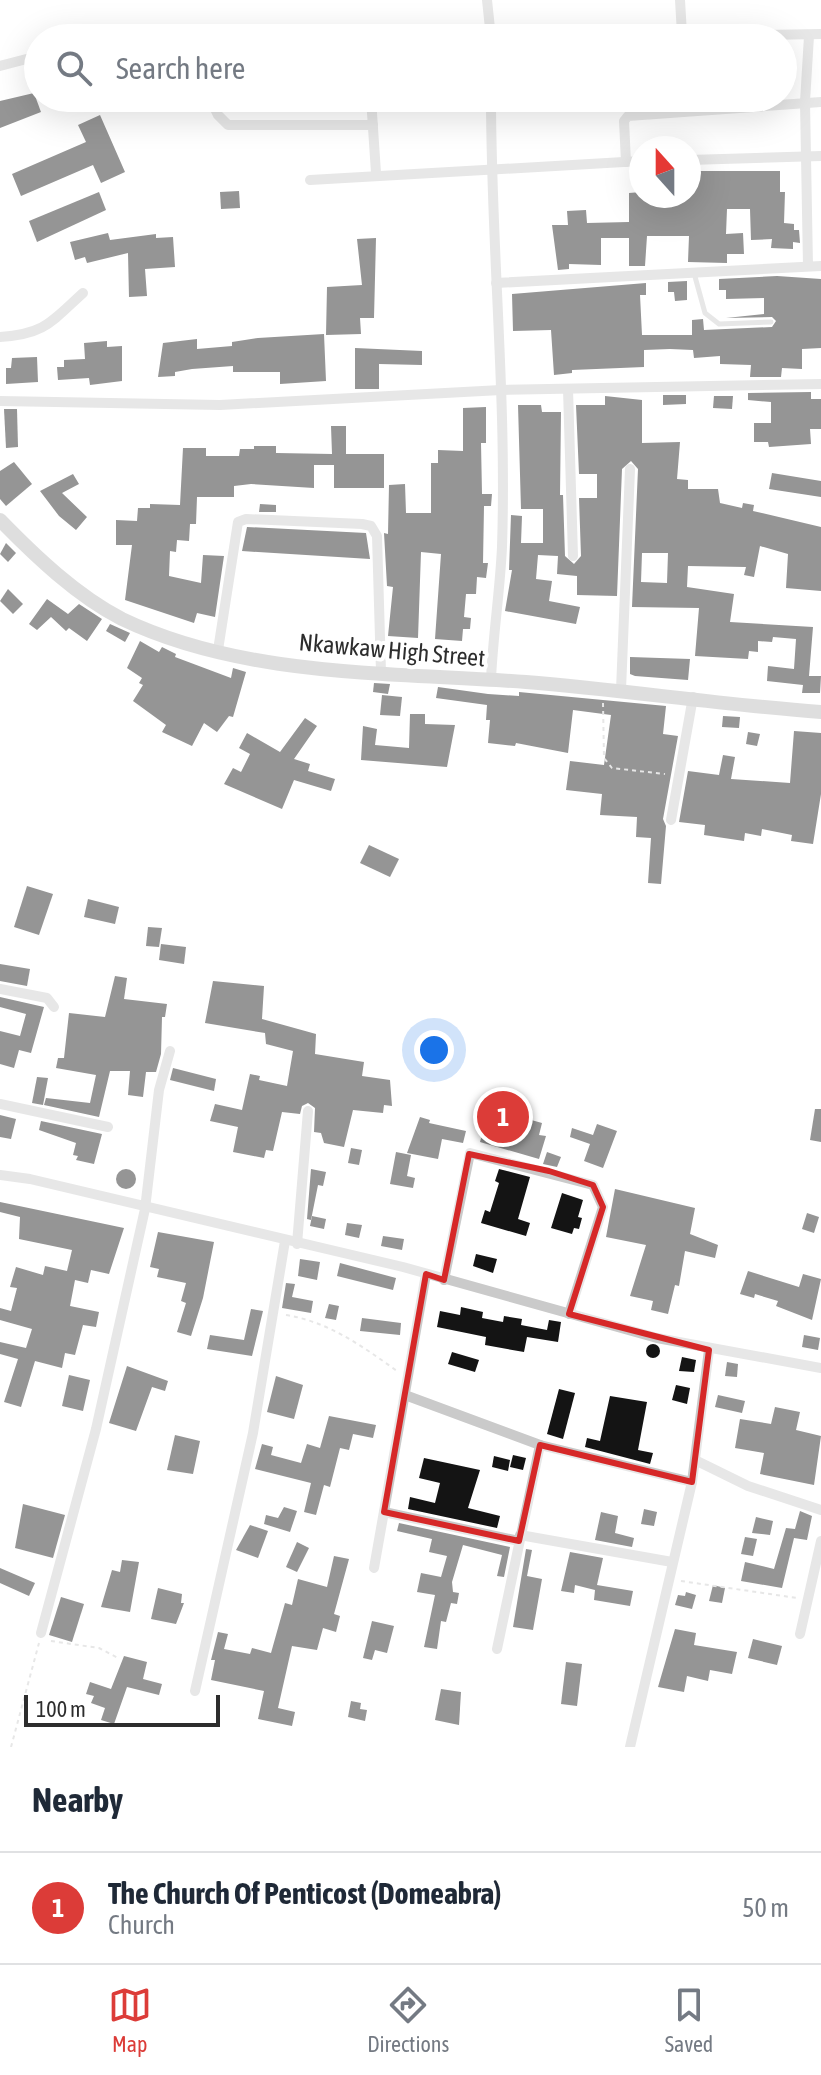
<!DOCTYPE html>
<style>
:root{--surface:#fff;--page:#f2f2f3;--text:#1f2937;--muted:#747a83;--line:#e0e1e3;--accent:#dc3c38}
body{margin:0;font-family:"Asap Condensed",sans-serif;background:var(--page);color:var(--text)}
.compass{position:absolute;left:629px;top:136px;width:72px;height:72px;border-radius:50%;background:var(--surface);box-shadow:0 8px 32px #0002;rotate:339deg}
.scale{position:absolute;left:24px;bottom:20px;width:196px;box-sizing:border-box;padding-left:8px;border:4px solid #2d2d2d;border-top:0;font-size:22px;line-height:28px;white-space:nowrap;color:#2d2d2d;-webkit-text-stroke:6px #fff;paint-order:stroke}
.you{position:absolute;left:434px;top:1050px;width:28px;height:28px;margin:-20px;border:6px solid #fff;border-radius:50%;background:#1a73e8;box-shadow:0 0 0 12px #1a73e833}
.badge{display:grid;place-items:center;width:52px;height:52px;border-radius:50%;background:var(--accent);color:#fff;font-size:26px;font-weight:700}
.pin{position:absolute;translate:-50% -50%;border:4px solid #fff;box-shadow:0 2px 8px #0006}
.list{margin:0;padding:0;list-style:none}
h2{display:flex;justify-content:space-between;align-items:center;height:104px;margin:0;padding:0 32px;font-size:34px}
h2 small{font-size:26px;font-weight:400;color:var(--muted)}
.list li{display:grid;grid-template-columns:52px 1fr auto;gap:24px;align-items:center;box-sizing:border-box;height:112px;padding:0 32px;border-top:2px solid var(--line)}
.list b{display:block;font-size:30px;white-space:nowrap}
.list p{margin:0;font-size:26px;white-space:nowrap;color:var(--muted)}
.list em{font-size:26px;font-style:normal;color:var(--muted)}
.icon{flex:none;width:44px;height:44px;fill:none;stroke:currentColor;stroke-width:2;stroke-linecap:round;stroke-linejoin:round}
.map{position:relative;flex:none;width:821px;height:1747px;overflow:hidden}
.search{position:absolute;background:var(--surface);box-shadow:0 8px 32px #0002;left:24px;right:24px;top:24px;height:88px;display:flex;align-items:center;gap:20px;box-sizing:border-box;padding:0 28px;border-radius:44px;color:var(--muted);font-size:30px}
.sheet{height:216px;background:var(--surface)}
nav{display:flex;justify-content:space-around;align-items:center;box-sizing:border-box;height:112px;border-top:2px solid var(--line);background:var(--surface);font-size:22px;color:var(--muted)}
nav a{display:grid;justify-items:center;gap:4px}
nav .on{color:var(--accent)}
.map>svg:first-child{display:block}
</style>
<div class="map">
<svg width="821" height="1747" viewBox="0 0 821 1747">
<rect width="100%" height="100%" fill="#fff"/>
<g fill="#141414" fill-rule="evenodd">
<path d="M34,93L41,112L0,128V101Z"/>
<path d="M100,115L125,172L101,183L93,165L21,196L12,174L86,142L78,125Z"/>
<path d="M689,171H780V192H785L784,223L794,224V230H799L800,243L793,242V249L771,248L772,239L751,240L750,209H727L726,234L743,233L744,254H727V263L688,262L689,236H647L645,266H629V238H601V265L569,264V269L558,270L552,225H568L567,211L586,210L587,223L629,222V193L641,192L646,197H689Z"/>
<path d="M239,191L240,208L221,209L220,192Z"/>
<path d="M99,192L106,210L37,242L29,221Z"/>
<path d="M108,233L110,240L156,234V238L173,237L175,267L145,269L147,296L129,297L128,253L87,263L85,257L75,260L70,242Z"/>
<path d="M376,238L374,318H360L361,334L326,335L327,287L362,285L357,239Z"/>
<path d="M777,276L821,279V348L802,349V369L782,368L781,377H750L751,365L720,364V356L694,358L693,350L670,349L644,350V367L572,370V373L554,375L551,330L513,331L512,294L646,283V295H640L642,335H692V320L703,319L704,330L772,327L776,321L772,317L726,318L764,314V298L726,299V290H719V279Z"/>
<path d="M687,281V300L675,301L674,292H668V282Z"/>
<path d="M324,334L326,381L280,384V372H233V366L192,369L175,372V376L158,377L163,343L197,339V349L232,346V342L258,338Z"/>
<path d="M107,341V347L122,346V381L90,385L89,378L58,380L57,367H64V360L85,359L84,343Z"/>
<path d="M355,348L422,351V365L379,364V389H355Z"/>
<path d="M37,357L38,382L6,384V368H11L12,358Z"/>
<path d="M811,392V399H821V429H810L811,444L769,447L768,442H754V423H771V402L748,400V393Z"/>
<path d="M663,395H686V404L663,405Z"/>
<path d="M605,396L642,400V443L680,442L677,479L688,480V489H718L720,503L742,508L743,503L754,505L753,511L821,527V591L786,588L788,554L760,546L754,577L744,575L746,567L688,566L687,587L734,594L730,622L813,627L809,676H821L820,693H802L803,685L767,681L768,666L794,669L796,639L773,637L772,642L758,641V652L749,651L748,659L695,656L699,608L632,607L638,469L631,461L622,469L617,596L577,595V576L557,574L558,556L538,555L536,579L552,581L549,601L580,607L576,624L505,611L512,570H509L511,515L522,516L521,543H543V509H521L518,405H541L542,412H561L560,495H563L565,556L574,564L581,556L579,498H597V474H579L576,405H605ZM642,553H668L667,583L641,582Z"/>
<path d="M714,396H733L732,409L713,408Z"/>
<path d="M486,407V443H481L482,494H492L491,506H484L483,563H488L486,578L477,577L476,594H466L464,617L471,618L470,629H463L462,641L435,639L441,554L421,552L418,638L388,636L393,587L387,586L384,533L388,534L389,485L405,484L406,513H431V463H438V450L463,451V408Z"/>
<path d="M4,409H17L18,447L6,448Z"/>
<path d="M331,426H346V454H384V488H334V465H314V488L251,484L234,486V497H197L196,524H190L189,541L177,540L176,552L170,551L169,576L201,583L203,555L224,556L215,617L197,613L194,623L125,600L132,545H116V520L137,521L138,508H150V504L180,505L183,448H206V456H239L240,449H254V446H276V453L332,454Z"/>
<path d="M14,462L32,484L6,506L0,499V471Z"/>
<path d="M772,473L821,481V497L769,489Z"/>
<path d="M73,474L79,484L62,493L87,517L76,530L59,516L40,491Z"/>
<path d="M260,504L276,505V512H259Z"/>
<path d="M247,527L366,533L370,559L242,551Z"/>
<path d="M6,543L16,553L8,562L0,554Z"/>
<path d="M8,589L23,604L13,614L0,601Z"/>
<path d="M47,599L68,614L79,604L102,619L87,641L69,628L66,631L51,617L37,630L29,624Z"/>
<path d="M110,624L130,633L125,642L106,631Z"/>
<path d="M140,641L159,652L162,647L176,654L175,657L231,678L233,668L246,672L233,717L229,716L217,732L204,723L192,746L162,732L166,725L133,701L143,685L139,683L142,678L127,668Z"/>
<path d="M630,657L690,659L688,680L635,676L630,674Z"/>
<path d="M374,683L390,684L388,694L373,692Z"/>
<path d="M438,687L488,694L519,696V692L666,706L663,734L678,736L663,819L666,826L661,884L648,883L651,838L636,837L637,817L600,815L602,794L566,790L570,761L604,765L611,715L573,710L568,753L516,743L515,746L488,743L490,720H486L487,705L436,698Z"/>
<path d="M382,695L402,697L400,716L380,715Z"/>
<path d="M410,714H425V724L455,725L447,767L361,760L363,726L377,729L375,745L409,748Z"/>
<path d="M723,716L740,717L739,728L722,727Z"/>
<path d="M305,718L317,726L294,759L310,764L308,771L335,779L331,791L294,780L282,809L224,784L233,768L241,772L250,754L239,748L247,733L280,752Z"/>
<path d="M794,731L821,733V794L813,844L791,841L792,835L762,829L761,836L745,833L744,841L704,835L705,825L679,822L688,771L719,775L723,755L735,757L731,779L790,783Z"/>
<path d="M748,732L760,734L757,746L746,744Z"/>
<path d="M369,845L399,859L390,877L360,863Z"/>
<path d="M27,886L53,894L39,935L14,927Z"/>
<path d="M88,899L119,907L115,924L84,917Z"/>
<path d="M148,927L162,928L159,947L146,946Z"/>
<path d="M161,944L186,947L184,964L159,960Z"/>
<path d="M0,964L30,969L27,986L0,981Z"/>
<path d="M115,976L127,978L124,999L167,1004L165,1017H162L161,1054L156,1072H146L143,1097L128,1095L130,1071H110L99,1117L44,1105L46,1098L90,1103L96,1075L56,1068L58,1058H64L69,1013L105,1017Z"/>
<path d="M213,981L264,986L262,1019L316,1034L315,1054L364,1062L362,1076L390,1080L392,1106L384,1105L383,1113L353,1110L344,1147L324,1143L321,1133L314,1132L315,1108L308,1103L302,1106L300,1114L282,1112L273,1151L266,1150L264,1158L233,1152L238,1127L210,1121L215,1104L242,1110L250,1074L260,1076L259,1080L287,1086L293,1051L266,1044L265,1033L205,1023Z"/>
<path d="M0,997L44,1007L31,1053L19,1050L14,1068L0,1064V1031L20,1036L26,1014L0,1007Z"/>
<path d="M173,1068L216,1079L214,1091L170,1080Z"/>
<path d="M37,1077L48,1078L43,1105L32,1103Z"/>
<path d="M489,1108L542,1123L539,1135L546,1136L539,1159L480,1142Z"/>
<path d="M815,1109H821V1142L810,1140Z"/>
<path d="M0,1115L16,1119L11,1139L0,1137Z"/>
<path d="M420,1117L430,1120L429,1123L466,1131L463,1143L442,1139L438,1159L407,1153Z"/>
<path d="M41,1121L102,1134L94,1164L76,1160L78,1156L73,1155L76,1143L39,1130Z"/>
<path d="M597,1124L617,1131L603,1168L584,1161L590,1144L570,1137L572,1128L593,1135Z"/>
<path d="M351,1148L362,1150L359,1165L348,1163Z"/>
<path d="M396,1152L411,1155L407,1176L415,1178L413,1188L390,1184Z"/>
<path d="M547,1152L561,1157L557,1167L543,1164Z"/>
<path d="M311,1169L326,1172L323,1186L318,1185L311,1220L307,1219Z"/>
<path d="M499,1169L530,1177L518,1219L530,1223L526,1236L481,1223L485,1210L490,1212L499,1183L495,1181Z"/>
<circle cx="126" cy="1179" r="10"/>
<path d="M615,1189L695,1208L690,1234L718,1245L715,1258L685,1251L679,1286L675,1285L668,1314L651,1310L653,1301L630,1296L646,1245L606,1237Z"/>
<path d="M562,1193L583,1200L578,1217L582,1218L579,1229L574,1228L572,1234L551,1228Z"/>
<path d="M0,1202L124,1228L109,1274L91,1270L88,1283L75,1280L70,1306L99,1312L96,1327L83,1325L75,1355L65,1353L62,1368L35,1361L21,1407L4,1402L18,1359L0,1354V1342L26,1348L32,1329L0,1320V1308L11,1311L17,1288L10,1287L16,1267L43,1275L45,1266L67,1271L72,1250L19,1239L20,1217L0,1212Z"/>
<path d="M807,1213L819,1217L814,1233L802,1229Z"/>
<path d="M312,1216L326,1219L324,1229L310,1226Z"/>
<path d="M347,1223L362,1225L359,1238L345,1235Z"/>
<path d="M158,1232L214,1242L203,1298L191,1336L177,1332L186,1303L181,1301L186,1283L157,1277L159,1269L150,1267Z"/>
<path d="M383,1236L404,1239L402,1250L381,1246Z"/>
<path d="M476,1254L497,1259L493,1273L473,1266Z"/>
<path d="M300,1259L320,1262L317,1280L298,1276Z"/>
<path d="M340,1263L396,1278L393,1290L337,1276Z"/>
<path d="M748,1271L799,1287L803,1274L821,1279L812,1320L776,1306L778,1301L755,1294L754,1298L740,1294Z"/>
<path d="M286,1283L295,1284L292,1297L313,1301L311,1313L282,1308Z"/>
<path d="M329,1304L339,1306L336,1320L325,1318Z"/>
<path d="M461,1307L483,1312L482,1318L503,1322L504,1316L522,1319L521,1325L547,1330L549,1320L561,1322L558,1342L527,1337L524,1352L485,1345L486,1337L437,1327L440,1311L460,1315Z"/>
<path d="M251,1309L263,1311L252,1356L207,1349L210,1335L244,1340Z"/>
<path d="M362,1318L401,1323L400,1335L360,1331Z"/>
<path d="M804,1335L820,1338L818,1350L802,1347Z"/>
<circle cx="653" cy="1351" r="7"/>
<path d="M452,1352L479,1360L475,1372L448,1364Z"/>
<path d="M682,1357L696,1360L694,1372L679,1371Z"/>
<path d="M727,1362L738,1364L737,1377L725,1376Z"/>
<path d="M127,1366L168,1381L165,1391L152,1387L136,1431L109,1423Z"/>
<path d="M69,1375L90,1380L83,1411L62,1406Z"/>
<path d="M276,1376L303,1385L294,1419L267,1412Z"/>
<path d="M676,1385L690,1388L687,1404L672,1400Z"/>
<path d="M559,1389L575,1393L563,1439L547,1434Z"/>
<path d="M718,1395L745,1401L742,1413L715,1407Z"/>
<path d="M610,1396L647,1402L638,1450L653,1453L650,1464L585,1447L587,1438L600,1441Z"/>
<path d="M775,1407L800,1412L796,1430L821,1436L814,1485L760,1474L764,1453L735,1448L740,1419L771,1424Z"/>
<path d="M329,1416L376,1425L373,1438L353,1434L349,1450L340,1448L330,1487L324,1485L316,1515L304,1512L311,1483L255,1469L262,1444L273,1447L271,1455L301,1463L307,1444L320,1448Z"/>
<path d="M175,1435L200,1441L193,1474L167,1470Z"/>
<path d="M513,1455L526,1458L523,1470L510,1467Z"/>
<path d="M494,1456L510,1460L508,1471L492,1467Z"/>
<path d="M424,1458L480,1470L468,1508L500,1516L497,1528L408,1509L410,1497L435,1503L440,1483L419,1478Z"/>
<path d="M23,1504L65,1515L53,1558L15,1548Z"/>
<path d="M284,1507L297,1511L290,1532L264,1524L266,1515L278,1518Z"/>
<path d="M644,1509L657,1512L654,1526L641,1524Z"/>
<path d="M800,1511L812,1516L807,1540L794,1538L782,1588L741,1581L745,1562L774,1569L786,1528L795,1529Z"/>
<path d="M601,1512L618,1516L615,1533L634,1538L632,1547L595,1540Z"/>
<path d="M756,1517L773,1521L770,1535L752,1533Z"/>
<path d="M399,1523L510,1547L504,1577L497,1576L502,1555L463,1545L452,1582L453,1592L459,1593L457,1604L451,1603L446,1622L441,1621L437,1649L424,1647L435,1595L417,1592L421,1573L441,1577L447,1556L429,1552L432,1539L397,1531Z"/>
<path d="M250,1525L268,1531L258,1558L236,1550Z"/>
<path d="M745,1537L757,1539L753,1556L741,1554Z"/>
<path d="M297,1542L309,1548L297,1572L286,1567Z"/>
<path d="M526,1549L532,1550L527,1576L542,1579L533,1630L513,1627Z"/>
<path d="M570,1552L603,1558L597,1585L633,1591L630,1606L594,1600L595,1590L575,1585L574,1593L561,1591Z"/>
<path d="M334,1556L349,1559L334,1614L340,1616L336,1632L323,1628L317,1650L292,1646L278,1708L295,1712L292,1726L258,1719L264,1691L211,1680L215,1660H211L218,1632L228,1634L224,1649L250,1654L252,1648L271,1653L285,1603L292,1605L298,1579L327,1587Z"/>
<path d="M122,1560L139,1562L130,1612L101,1607L112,1570L120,1572Z"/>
<path d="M0,1568L35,1583L29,1596L0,1583Z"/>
<path d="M713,1585L725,1588L722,1603L709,1601Z"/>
<path d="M158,1588L182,1594L181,1603H184L176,1624L151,1619Z"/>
<path d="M686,1592L696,1595L692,1609L675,1605L678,1595L685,1596Z"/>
<path d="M61,1597L84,1604L72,1642L49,1635Z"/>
<path d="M372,1621L394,1626L387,1653L375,1650L372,1660L363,1658Z"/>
<path d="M675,1629L696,1633L694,1645L737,1652L732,1674L710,1670L708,1681L687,1676L684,1692L658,1687Z"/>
<path d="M753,1639L782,1646L777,1665L748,1658Z"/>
<path d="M124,1656L147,1662L143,1679L162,1684L159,1695L127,1687L114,1724L101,1720L105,1708L91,1703L94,1696L86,1694L90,1682L111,1689Z"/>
<path d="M566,1662L582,1664L577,1706L561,1704Z"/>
<path d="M441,1689L461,1692L459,1725L435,1720Z"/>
<path d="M351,1701L361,1703L360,1709L367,1710L365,1721L348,1717Z"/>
</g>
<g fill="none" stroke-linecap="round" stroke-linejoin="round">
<g stroke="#cacaca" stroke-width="2" stroke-dasharray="4 4" stroke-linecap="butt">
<path d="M603,703L604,758L612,768L665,774"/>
<path d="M286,1315C329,1322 362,1346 397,1371"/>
<path d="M681,1581L797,1598"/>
<path d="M51,1641L99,1648L118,1658"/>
<path d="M11,1747L39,1643"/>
</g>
<path stroke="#cacaca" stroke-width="5" d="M694,273L705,313L719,324L771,322"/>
<g stroke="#cacaca" stroke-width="10">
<path d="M487,0L491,38"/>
<path d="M680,0L682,34"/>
<path d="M581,38L821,34"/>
<path d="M0,66L38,56"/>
<path d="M210,98L218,115L228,125H373"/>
<path d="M371,98L376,173"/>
<path d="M689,160L821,156"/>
<path d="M626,162L624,121L628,116L821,102"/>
<path d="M310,180L641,161"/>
<path d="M808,266L805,102L809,36"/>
<path d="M496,283L821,266"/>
<path d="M0,337C45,334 51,322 83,293"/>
<path d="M568,389L573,556"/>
<path d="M0,401L220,405L501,390L821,384"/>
<path d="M218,650L238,522L246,519L362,524L371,526L377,536L381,672"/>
<path d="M491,679C493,635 500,591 502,547C507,397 491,247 491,98"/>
<path d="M621,690L630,469"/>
<path d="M671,820L693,697"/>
<path d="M0,989L47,998L54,1007"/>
<path d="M0,1104L108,1127"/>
<path d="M0,1175L30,1179L403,1267L657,1338L821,1368"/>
<path d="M297,1244L308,1111"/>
<path d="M444,1280L470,1153L593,1185L603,1207L569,1314"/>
<path d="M405,1395L540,1445L692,1482"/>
<path d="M695,1460L748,1486L821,1510"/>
<path d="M384,1512L519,1541"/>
<path d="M520,1535L672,1562"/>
<path d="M374,1568L426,1274"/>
<path d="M41,1633L96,1429L145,1209L159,1090L170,1051"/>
<path d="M800,1634L821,1541"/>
<path d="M497,1649L540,1445"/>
<path d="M195,1691L253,1433L285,1241"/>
<path d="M630,1747L692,1482L709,1350"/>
</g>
<path stroke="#b7b7b7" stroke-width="14" d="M0,520C35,556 77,596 122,619C245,678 393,672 526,682C625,690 723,705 821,712"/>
</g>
<path d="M0 0H821V1747H0ZM469,1154L549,1171L593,1185L603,1207L569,1314L709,1350L692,1482L540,1445L519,1541L384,1512L426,1274L444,1280Z" fill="#fff" fill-opacity=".55" fill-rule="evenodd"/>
<path fill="none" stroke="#d62828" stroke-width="6" stroke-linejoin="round" d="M469,1154L549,1171L593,1185L603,1207L569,1314L709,1350L692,1482L540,1445L519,1541L384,1512L426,1274L444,1280Z"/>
<g text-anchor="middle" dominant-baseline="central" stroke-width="8" stroke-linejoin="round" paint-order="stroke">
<g font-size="24" fill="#2d2d2d" stroke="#fff">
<text transform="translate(392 650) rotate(5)">Nkawkaw High Street</text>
</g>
</g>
</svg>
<svg class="compass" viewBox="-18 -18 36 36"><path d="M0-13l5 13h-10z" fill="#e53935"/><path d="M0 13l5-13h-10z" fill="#747a83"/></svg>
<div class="scale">100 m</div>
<div class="you"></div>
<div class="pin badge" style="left:503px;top:1117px">1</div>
<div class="search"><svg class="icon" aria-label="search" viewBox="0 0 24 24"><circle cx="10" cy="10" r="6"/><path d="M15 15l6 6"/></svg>Search here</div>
</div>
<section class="sheet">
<h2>Nearby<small></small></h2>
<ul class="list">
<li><span class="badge">1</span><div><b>The Church Of Penticost (Domeabra)</b><p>Church</p></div><em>50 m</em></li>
</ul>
</section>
<nav>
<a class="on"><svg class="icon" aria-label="map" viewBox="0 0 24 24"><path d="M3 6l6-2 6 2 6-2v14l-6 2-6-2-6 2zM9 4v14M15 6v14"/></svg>Map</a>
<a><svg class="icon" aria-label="directions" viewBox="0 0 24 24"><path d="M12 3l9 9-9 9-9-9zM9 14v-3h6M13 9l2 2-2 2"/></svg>Directions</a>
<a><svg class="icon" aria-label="saved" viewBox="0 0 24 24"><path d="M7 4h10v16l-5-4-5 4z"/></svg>Saved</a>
</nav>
